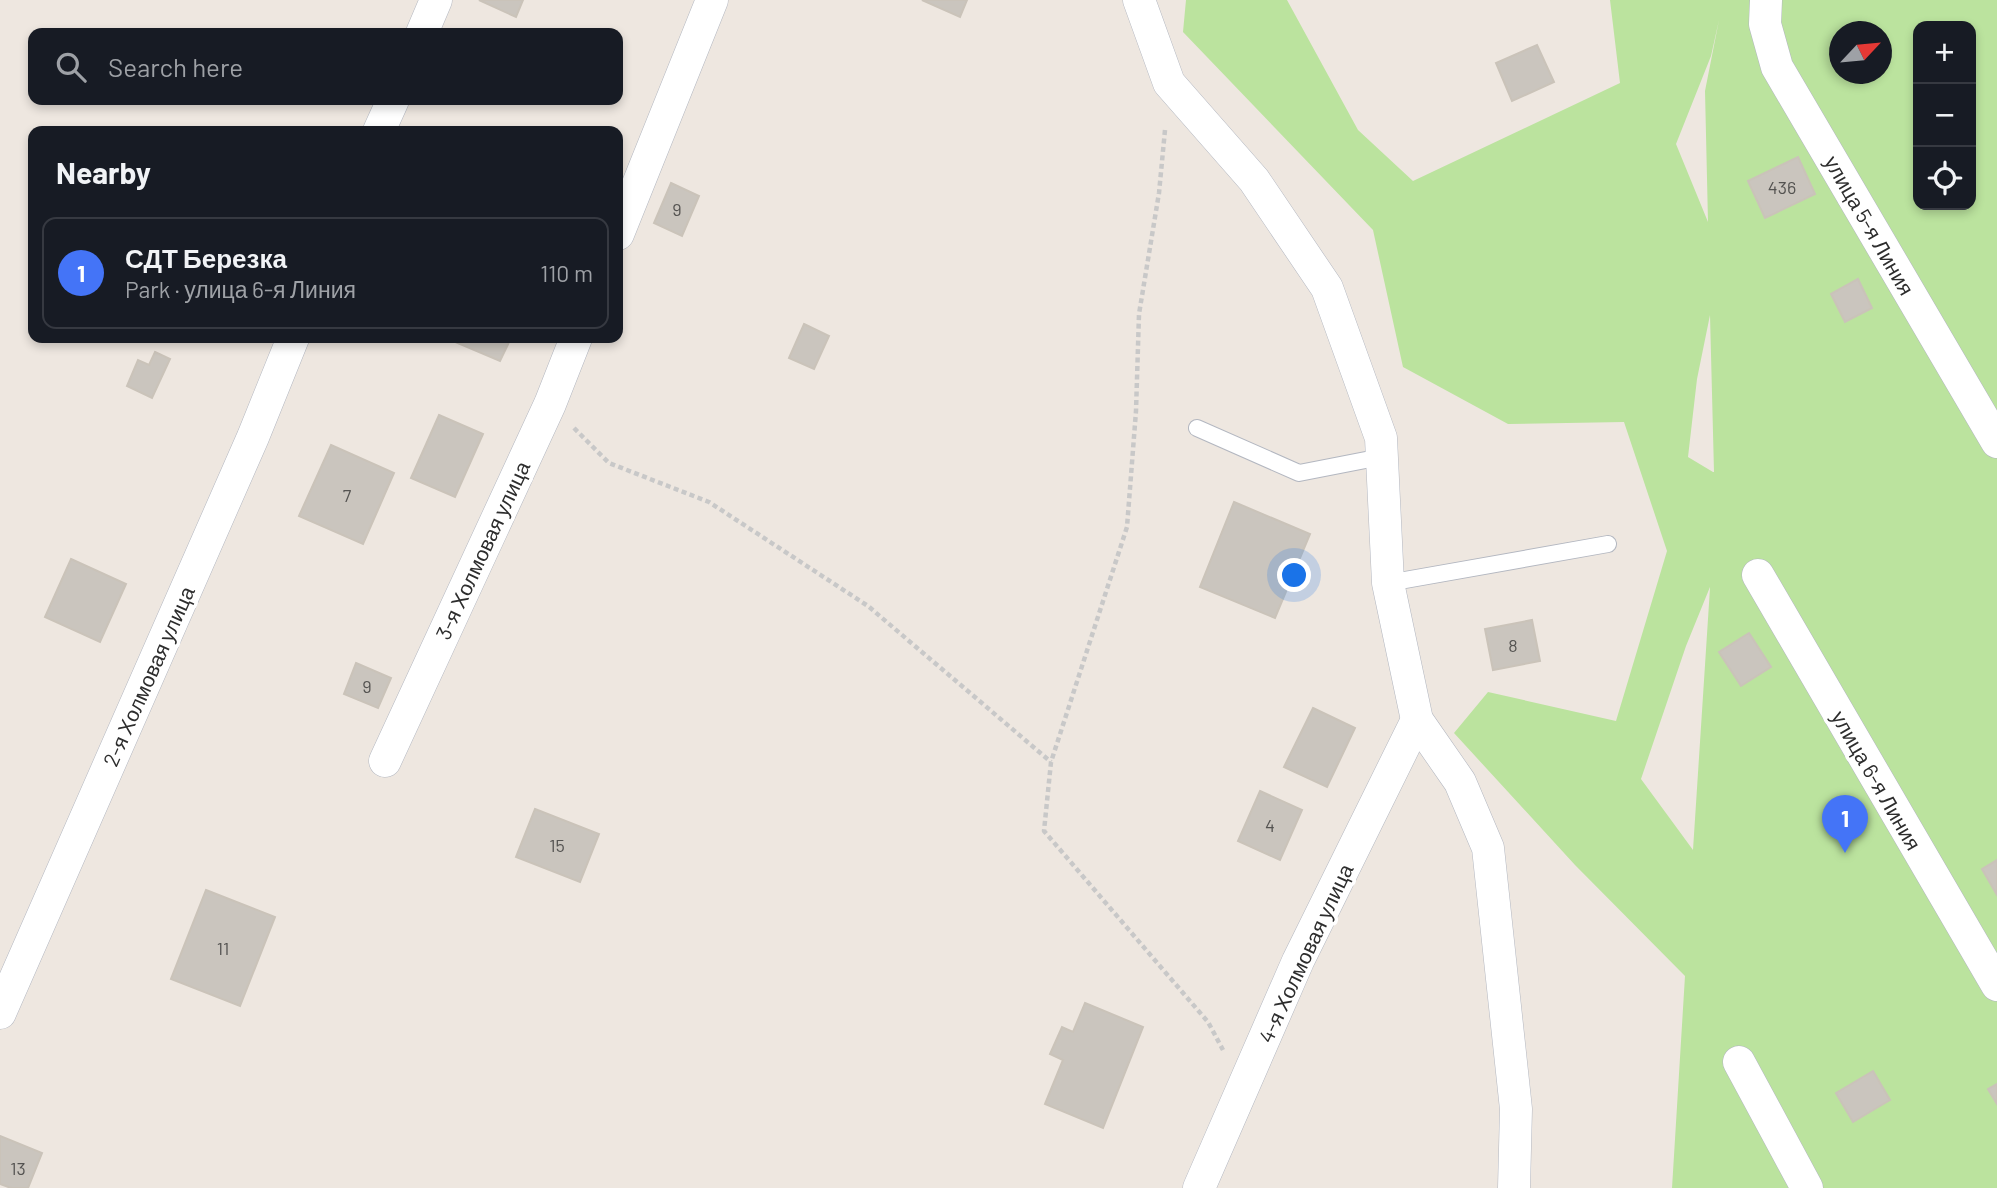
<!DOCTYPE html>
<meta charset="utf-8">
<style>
:root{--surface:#171b24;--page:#20242c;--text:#f1f3f6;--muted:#9ea1a6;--line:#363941;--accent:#4474f7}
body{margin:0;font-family:Barlow,sans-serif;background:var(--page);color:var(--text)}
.controls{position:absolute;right:21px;top:21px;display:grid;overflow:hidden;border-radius:14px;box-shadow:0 4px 10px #0003}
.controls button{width:63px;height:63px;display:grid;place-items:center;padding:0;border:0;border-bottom:2px solid var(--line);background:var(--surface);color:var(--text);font:35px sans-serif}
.compass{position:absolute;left:1829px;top:21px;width:63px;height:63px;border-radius:50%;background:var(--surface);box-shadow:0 4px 10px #0003;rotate:64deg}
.you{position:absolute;left:1295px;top:576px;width:24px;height:24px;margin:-18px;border:5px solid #fff;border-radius:50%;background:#1a73e8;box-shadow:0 0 0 10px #1a73e833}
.badge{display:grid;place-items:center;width:46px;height:46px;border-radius:50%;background:var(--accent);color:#fff;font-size:23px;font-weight:700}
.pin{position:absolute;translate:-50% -58px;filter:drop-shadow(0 2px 4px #0008)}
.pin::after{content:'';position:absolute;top:37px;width:24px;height:21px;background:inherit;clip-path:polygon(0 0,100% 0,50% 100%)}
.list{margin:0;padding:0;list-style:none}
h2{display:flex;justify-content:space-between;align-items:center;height:91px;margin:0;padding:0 28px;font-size:30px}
h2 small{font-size:23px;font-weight:400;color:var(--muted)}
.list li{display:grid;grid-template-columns:46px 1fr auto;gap:21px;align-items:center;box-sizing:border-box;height:112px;margin:0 14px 14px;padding:0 14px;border:2px solid var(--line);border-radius:14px}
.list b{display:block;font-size:26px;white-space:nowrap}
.list p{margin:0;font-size:23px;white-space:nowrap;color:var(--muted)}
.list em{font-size:23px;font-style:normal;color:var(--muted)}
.icon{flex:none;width:38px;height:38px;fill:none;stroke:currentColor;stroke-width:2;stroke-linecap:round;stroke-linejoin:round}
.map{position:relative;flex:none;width:1997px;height:1188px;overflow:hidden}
.search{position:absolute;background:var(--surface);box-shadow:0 4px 10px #0003;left:28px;top:28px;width:595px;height:77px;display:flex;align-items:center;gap:18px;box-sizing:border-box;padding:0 24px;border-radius:14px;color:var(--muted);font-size:26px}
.panel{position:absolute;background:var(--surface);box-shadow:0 4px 10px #0003;left:28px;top:126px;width:595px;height:217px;border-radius:14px}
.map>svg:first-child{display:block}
</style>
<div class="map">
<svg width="1997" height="1188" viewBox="0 0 1997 1188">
<rect width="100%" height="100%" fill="#eee7e0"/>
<path fill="#bbe39e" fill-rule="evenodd" d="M1186,0H1287L1358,130L1413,181L1620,83L1610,0H1997V1188H1672L1685,976L1575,865L1454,733L1488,692L1616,721L1667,551L1624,422L1508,424L1403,367L1373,230L1183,32ZM1719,20L1705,91L1708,222L1676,144L1711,56ZM1918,26H1971V205H1918ZM1840,32H1882V74H1840ZM1710,315L1714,472H1713L1688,457L1697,379ZM1710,587V588L1693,850L1641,779L1686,646Z"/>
<g fill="#cac5be" stroke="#cac3b9" stroke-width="2">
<path d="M479,0H523L516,17Z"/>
<path d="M922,0H967L960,17Z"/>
<path d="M1537,45L1554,82L1512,101L1496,63Z"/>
<path d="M1798,157L1815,194L1765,218L1748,181Z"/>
<path d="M671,183L699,196L682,236L654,223Z"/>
<path d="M1858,279L1872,308L1845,322L1831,294Z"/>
<path d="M804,324L829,336L814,369L789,358Z"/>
<path d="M446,338H511L500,361Z"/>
<path d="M155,352L170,359L152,398L127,386L138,360L149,365Z"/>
<path d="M439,415L483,434L455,497L411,478Z"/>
<path d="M331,445L394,473L363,544L299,516Z"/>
<path d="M1234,502L1310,534L1275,618L1200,587Z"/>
<path d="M71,559L126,584L100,642L45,617Z"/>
<path d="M1532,620L1540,661L1493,670L1485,629Z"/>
<path d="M1749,633L1771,667L1741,686L1719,652Z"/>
<path d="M356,663L391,678L378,708L344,694Z"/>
<path d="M1313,708L1355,728L1327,787L1284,767Z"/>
<path d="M1260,791L1302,810L1280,860L1238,841Z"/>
<path d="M535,809L599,834L580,882L516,857Z"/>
<path d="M1997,860V895L1982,869Z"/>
<path d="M206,890L275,917L240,1006L171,979Z"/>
<path d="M1085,1003L1143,1027L1103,1128L1045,1104L1063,1060L1050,1054L1062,1027L1073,1032Z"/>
<path d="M1873,1071L1890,1100L1853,1122L1836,1093Z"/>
<path d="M1997,1084V1104L1988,1089Z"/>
<path d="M0,1136L42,1153L28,1188H11L0,1184Z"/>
</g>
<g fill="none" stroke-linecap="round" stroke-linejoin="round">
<defs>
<g id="service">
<path d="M1197,428L1299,473L1381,457"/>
<path d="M1388,583L1608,544"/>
</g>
<g id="minor">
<path d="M1139,0L1169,83L1254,180L1327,288L1381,438L1388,583L1417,720L1460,782L1488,848L1516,1109L1514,1188"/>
<path d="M1766,0L1765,24L1777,67L1997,442"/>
<path d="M422,33L436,0"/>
<path d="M379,131L393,100"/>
<path d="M618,234L712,0"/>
<path d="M1758,575L1997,985"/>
<path d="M385,761L550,404L576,338"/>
<path d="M0,1013L253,437L293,338"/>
<path d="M1739,1062L1807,1188"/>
<path d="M1199,1188L1298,961L1417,720"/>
</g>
</defs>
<use href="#service" stroke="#b3b7c0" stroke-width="18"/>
<use href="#minor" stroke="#b3b7c0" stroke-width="33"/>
<g stroke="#c8c8c8" stroke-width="4.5" stroke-dasharray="5 3.5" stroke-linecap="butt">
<path d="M1165,130L1159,193L1139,314L1136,411L1127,527L1051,762L1044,831L1208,1022L1223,1050"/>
<path d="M574,428L609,463L709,502L868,606L1051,762"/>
</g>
<use href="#service" stroke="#fff" stroke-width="16"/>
<use href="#minor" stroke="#fff" stroke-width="32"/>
</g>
<g text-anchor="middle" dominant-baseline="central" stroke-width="7" stroke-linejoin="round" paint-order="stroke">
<g font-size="18" fill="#545351">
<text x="1782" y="187">436</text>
<text x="677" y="209">9</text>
<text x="347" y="495">7</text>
<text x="1513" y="645">8</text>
<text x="367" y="686">9</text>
<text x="1270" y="825">4</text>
<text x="557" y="845">15</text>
<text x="223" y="948">11</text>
<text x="18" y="1168">13</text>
</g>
<g font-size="21" fill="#2d2d2d" stroke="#fff">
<text transform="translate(1870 225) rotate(60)">улица 5-я Линия</text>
<text transform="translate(482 550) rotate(-65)">3-я Холмовая улица</text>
<text transform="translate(148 676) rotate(-66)">2-я Холмовая улица</text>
<text transform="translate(1877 780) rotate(60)">улица 6-я Линия</text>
<text transform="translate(1305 953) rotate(-65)">4-я Холмовая улица</text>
</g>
</g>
</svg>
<div class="controls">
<button>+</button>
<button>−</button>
<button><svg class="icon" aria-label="locate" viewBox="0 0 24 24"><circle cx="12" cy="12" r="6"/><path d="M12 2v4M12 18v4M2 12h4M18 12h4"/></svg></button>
</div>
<svg class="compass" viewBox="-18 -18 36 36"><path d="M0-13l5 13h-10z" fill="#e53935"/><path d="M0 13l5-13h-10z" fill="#9ea1a6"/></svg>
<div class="you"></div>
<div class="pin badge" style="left:1845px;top:853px">1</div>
<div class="search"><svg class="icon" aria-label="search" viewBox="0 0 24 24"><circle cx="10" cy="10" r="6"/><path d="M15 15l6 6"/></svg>Search here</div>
<section class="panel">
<h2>Nearby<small></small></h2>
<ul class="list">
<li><span class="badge">1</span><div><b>СДТ Березка</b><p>Park · улица 6-я Линия</p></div><em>110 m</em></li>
</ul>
</section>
</div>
